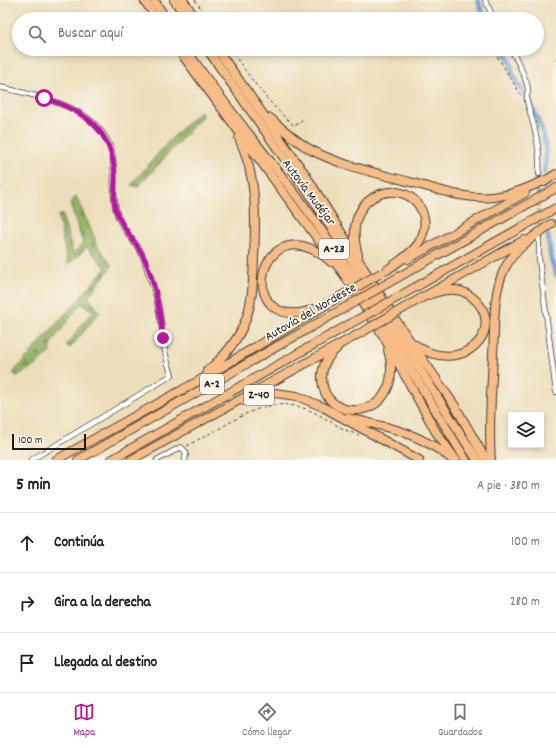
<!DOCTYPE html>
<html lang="es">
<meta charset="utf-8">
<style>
:root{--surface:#fff;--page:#f6f6f6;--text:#222;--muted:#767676;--line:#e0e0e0;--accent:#b5179e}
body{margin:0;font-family:Dekko,sans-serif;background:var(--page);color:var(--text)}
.controls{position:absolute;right:12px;bottom:12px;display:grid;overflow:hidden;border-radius:0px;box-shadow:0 2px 6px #0003}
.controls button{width:36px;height:36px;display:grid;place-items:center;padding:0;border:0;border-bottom:1px solid var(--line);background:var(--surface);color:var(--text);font:20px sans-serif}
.scale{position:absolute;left:12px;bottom:10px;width:74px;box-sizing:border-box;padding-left:4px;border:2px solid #1c1c1c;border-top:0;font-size:11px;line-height:14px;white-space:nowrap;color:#1c1c1c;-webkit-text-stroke:3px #fbf7ec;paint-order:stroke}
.stop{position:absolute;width:12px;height:12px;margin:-9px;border:3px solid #b5179e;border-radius:50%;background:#fff}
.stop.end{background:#b5179e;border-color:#fff;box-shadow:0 1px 4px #0008}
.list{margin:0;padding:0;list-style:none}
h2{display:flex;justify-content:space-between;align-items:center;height:52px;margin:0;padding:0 16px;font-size:17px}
h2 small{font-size:13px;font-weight:400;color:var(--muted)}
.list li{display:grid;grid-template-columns:26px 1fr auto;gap:12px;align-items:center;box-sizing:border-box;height:60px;padding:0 16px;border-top:1px solid var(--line)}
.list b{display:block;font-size:15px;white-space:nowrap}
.list em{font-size:13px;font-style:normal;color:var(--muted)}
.icon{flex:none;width:22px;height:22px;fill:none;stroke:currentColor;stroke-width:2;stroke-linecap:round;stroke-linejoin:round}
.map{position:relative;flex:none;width:556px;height:460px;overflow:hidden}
.search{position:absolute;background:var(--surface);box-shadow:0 2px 6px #0003;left:12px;right:12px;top:12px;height:44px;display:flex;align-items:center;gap:10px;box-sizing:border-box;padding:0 14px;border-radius:22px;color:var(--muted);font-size:15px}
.sheet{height:232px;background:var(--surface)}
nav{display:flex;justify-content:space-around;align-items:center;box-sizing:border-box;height:56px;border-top:1px solid var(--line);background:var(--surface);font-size:11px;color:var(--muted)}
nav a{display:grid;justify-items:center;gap:2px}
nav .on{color:var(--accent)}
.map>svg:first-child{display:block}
</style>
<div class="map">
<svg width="556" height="460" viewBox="0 0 556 460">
<defs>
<pattern id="forest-firs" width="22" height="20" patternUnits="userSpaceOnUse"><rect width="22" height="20" fill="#95b467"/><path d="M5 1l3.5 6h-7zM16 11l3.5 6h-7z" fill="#799254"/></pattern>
</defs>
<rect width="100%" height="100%" fill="#fbf7ec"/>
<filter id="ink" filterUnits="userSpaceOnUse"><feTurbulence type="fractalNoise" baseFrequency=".025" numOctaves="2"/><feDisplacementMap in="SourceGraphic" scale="8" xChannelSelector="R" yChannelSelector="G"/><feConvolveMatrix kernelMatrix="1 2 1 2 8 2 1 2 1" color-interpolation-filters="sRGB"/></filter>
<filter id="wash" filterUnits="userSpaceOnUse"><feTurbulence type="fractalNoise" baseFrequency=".012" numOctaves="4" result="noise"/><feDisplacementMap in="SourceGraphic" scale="16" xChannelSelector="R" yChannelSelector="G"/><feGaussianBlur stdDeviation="0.9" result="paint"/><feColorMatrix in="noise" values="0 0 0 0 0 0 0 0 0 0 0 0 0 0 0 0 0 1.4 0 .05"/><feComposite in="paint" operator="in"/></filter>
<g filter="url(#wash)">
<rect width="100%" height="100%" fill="#eddebb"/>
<g fill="url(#forest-firs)" stroke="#586842">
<path d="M200,111L202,116L138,187L131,185L170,140Z"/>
<path d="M76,196L95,239V242L112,266L88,297L100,312L70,348L66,345C77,335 82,321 94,312L81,303L52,342L50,352L36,365L17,376L13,373L106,268L87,247L68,265L58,216L62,214L73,254L83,243L70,204Z"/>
</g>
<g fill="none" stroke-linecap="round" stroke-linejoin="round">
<g stroke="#689dd4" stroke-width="5">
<path d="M478,0L485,19"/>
<path d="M503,49C508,58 513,63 512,73C526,98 544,122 546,151C546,158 545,166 545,173"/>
<path d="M548,235L550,253L556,275"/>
</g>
</g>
</g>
<g filter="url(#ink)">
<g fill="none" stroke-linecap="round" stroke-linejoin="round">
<path stroke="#c3b79b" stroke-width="4.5" stroke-dasharray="4.5 2" stroke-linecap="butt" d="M539,232V174"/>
<defs>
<g id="street">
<path d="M485,0L494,19"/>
<path d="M511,49C517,61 526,76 528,89C528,93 526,97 527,101C534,126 541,149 539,174"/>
<path d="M0,87C39,97 100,106 112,153C116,173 111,194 117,214C121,228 133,239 141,252C145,260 147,269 150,278C155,290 158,303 160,316C164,339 163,353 172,375L31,460"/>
<path d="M539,239V259L556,392"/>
<path d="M157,460L181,447L186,452L185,460"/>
</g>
<g id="highway">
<path d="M144,0L157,19"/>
<path d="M154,0L166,19"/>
<path d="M174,0L187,19"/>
<path d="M183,0L196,19"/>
<path d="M178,49L345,276L384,337L436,432L456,460"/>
<path d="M186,49C225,108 272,160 313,218C368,296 416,379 466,460"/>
<path d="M207,49L313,199L477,460"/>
<path d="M217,49L305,174L395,319L455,406L486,460"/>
<path d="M270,118C283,130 296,141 311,150C342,166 377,173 410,182C437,189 465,200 493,197C513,195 530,187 548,179"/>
<path d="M544,182L556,174"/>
<path d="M358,255C338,188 414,172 424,218C426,228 423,236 418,244C410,255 398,262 387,270"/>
<path d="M408,259L525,193"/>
<path d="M388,283L556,188"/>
<path d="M398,297L556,208"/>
<path d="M404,308L524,240"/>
<path d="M315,309C230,338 258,199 331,262"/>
<path d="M414,344C462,379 510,328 472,297C466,292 457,289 449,290C440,290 431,294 422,297"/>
<path d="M337,348C328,356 322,365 322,377C322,428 408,421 388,350"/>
<path d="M207,371C223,358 236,343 244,324C253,303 253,280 254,258C256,216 257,177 239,138"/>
<path d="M244,401L261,394L275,393L297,396L323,407L419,460"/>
<path d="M347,418C388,427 418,432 452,459"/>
<path d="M56,460L200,380L341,296"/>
<path d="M78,460L346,307"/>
<path d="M111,460L357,320"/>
<path d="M131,460L364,331"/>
<path d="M491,460C488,425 492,389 493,354C495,327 492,295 504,270C514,249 533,237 551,224"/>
</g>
</defs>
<use href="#street" stroke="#3b3934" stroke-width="6"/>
<use href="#highway" stroke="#3b3934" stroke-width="10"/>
<g stroke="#3b3934" stroke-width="1" stroke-dasharray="3 3" stroke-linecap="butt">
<path d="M195,0L208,19"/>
<path d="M230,49C251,78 267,103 295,126L304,118"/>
<path d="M488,49L497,56L521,95"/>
<path d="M555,59L556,58"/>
<path d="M187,446C197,440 207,435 217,430C247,412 273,396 309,410C327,418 341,430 359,435"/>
</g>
<use href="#street" stroke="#fff" stroke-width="4.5"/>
<use href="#highway" stroke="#f7bd88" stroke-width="8"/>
<defs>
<g id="highway-bridge">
<path d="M341,296L381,273"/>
<path d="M346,307L388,283"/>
<path d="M357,320L398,297"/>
<path d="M364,331L404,308"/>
</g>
</defs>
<use href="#highway-bridge" stroke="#3b3934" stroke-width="10" stroke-linecap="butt"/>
<use href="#highway-bridge" stroke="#f7bd88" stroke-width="8"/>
</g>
</g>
<g fill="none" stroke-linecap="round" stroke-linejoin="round" filter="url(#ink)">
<path stroke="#b5179e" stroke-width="5" d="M44,98C86,111 113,131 115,177C115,190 112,204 118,216C124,230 134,240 141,252C155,278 160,310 163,338"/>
</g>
<g text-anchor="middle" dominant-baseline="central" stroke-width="3.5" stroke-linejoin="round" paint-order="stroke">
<g fill="#fbf7ec" stroke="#5f5e5a" stroke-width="1">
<rect x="319" y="239" width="30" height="20" rx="3"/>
<rect x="200" y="374" width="24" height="20" rx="3"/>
<rect x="244" y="385" width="30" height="20" rx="3"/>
</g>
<g font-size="12" font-weight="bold" fill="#1c1c1c">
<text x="334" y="249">A-23</text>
<text x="212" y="384">A-2</text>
<text x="259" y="395">Z-40</text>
</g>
<g font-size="13" fill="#1c1c1c" stroke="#fbf7ec">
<text transform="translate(308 193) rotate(53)">Autovía Mudéjar</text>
<text transform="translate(311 313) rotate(-30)">Autovía del Nordeste</text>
</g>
</g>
</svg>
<div class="controls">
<button><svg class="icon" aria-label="layers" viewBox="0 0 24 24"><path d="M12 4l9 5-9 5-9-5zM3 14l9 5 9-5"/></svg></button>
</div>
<div class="scale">100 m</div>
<div class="stop" style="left:44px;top:98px"></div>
<div class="stop end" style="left:163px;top:338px"></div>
<div class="search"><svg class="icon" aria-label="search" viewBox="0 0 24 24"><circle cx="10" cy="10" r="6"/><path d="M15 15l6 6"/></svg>Buscar aquí</div>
</div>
<section class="sheet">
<h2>5 min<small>A pie · 380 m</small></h2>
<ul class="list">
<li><svg class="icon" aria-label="ahead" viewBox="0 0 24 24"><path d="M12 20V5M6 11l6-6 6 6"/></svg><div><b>Continúa</b></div><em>100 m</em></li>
<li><svg class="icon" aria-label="right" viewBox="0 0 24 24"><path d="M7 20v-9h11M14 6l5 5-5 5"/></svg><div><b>Gira a la derecha</b></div><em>280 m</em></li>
<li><svg class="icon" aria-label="arrive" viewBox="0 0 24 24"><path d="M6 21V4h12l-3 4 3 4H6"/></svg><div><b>Llegada al destino</b></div></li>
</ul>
</section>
<nav>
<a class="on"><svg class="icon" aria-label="map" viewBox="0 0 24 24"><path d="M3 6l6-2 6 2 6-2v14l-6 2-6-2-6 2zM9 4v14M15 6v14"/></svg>Mapa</a>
<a><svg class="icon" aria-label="directions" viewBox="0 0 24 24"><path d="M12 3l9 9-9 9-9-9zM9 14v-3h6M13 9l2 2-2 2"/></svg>Cómo llegar</a>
<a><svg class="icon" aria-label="saved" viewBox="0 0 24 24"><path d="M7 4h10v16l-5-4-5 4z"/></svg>Guardados</a>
</nav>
